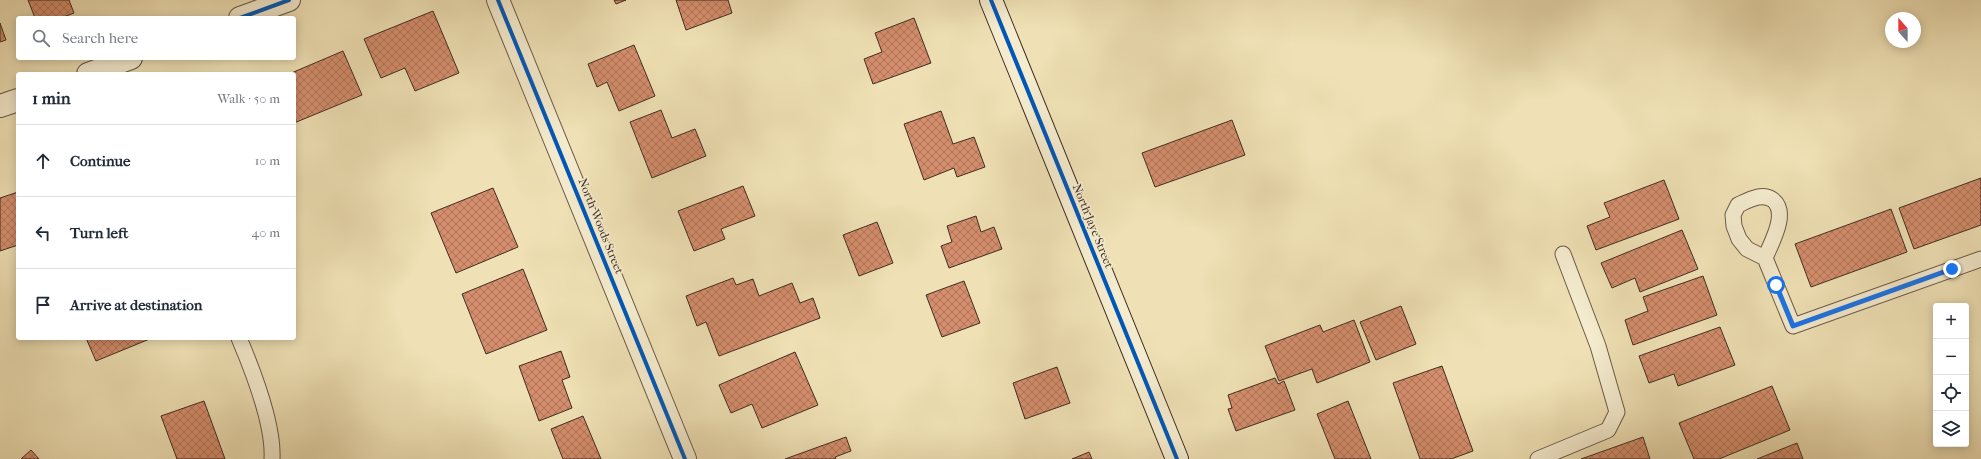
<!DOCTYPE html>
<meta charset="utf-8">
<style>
:root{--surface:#fff;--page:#f2f2f3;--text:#1f2937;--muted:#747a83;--line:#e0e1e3}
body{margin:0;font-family:"IM FELL French Canon",serif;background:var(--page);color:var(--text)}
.controls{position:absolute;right:12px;bottom:12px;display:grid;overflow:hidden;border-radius:4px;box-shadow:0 2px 10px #0003}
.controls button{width:36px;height:36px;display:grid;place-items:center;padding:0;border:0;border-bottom:1px solid var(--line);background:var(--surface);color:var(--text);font:20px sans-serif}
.compass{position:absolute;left:1885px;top:12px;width:36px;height:36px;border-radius:50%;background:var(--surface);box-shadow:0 2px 10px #0003;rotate:339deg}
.stop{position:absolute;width:12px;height:12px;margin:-9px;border:3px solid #1a73e8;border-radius:50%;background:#fff}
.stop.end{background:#1a73e8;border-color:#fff;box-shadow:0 1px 4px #0008}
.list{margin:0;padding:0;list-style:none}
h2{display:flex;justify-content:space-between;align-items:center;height:52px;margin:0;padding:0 16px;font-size:17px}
h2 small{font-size:13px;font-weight:400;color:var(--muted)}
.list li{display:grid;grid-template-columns:26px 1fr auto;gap:12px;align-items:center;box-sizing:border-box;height:72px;padding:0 16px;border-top:1px solid var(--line)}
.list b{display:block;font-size:15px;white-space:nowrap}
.list em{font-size:13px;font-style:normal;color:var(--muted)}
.icon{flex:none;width:22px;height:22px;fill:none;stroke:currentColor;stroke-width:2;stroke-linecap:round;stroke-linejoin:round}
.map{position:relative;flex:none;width:1981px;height:459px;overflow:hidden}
.search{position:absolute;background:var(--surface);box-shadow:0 2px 10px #0003;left:16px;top:16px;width:280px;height:44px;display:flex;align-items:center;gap:10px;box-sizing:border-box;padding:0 14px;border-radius:4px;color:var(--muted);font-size:15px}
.panel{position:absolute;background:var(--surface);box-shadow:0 2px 10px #0003;left:16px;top:72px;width:280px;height:268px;border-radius:4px}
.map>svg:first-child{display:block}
</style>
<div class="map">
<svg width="1981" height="459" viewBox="0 0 1981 459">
<defs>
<pattern id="building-cross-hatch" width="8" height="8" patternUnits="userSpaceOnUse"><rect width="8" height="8" fill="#d58e6d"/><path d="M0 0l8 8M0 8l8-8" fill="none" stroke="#ae7459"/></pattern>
</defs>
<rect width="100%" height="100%" fill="#efe1b5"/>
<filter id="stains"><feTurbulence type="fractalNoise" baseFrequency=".005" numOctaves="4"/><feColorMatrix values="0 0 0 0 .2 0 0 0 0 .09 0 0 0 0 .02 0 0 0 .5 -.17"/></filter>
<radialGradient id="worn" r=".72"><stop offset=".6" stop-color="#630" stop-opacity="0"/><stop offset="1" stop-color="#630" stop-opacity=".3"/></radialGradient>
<g fill="url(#building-cross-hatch)" stroke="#3f2d22">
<path d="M28,0H69L74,13L61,18H35Z"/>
<path d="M614,0H626L616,4Z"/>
<path d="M676,0H728L732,13L686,30Z"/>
<path d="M433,11L459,73L415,91L405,68L381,78L364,39Z"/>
<path d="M914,18L931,63L873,84L864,59L882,52L875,33Z"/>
<path d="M0,23L6,40L0,42Z"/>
<path d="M634,45L655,96L619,111L607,82L597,87L588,64Z"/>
<path d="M343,51L362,95L294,123V74H289Z"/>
<path d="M661,110L672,138L695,129L706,156L652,178L630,122Z"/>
<path d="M941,111L953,144L974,137L985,167L957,177L954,168L924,180L904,124Z"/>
<path d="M1232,120L1245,155L1155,187L1142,153Z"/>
<path d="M1981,178V225L1914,249L1899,208Z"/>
<path d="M1664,180L1679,219L1596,250L1587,226L1610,217L1604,203Z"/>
<path d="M743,186L755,216L721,229L725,239L694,251L678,211Z"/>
<path d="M493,188L518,247L456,273L431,213Z"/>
<path d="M18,192V245L0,251V198Z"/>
<path d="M1891,209L1907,252L1811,287L1795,244Z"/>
<path d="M976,216L981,232L994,227L1002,249L949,268L941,246L952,242L947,226Z"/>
<path d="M877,222L893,263L859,276L843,235Z"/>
<path d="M1682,230L1698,269L1640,292L1635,278L1612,288L1601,263Z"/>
<path d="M523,269L547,330L486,354L462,294Z"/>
<path d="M1703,276L1717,315L1633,345L1625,320L1648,311L1643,297Z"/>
<path d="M733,278L736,285L753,279L759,296L792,283L800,303L813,298L820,318L719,356L706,322L697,326L686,296Z"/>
<path d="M964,281L980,323L942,337L926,295Z"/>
<path d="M1401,306L1416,344L1376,360L1360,322Z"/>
<path d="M1354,320L1370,362L1317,383L1312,369L1279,381L1265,346L1320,325L1323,332Z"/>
<path d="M1720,327L1735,365L1678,386L1674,374L1649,383L1639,356Z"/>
<path d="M86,338H152L96,361Z"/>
<path d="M561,351L570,377L562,380L572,408L539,421L519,366Z"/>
<path d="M795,352L818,405L762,428L752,404L731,413L719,385Z"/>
<path d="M1442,366L1473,451L1451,459H1420L1393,383Z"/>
<path d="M1057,367L1070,403L1025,419L1013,383Z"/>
<path d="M1275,378L1278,384L1284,381L1295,410L1236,431L1228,409L1232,408L1228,395Z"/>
<path d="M1772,386L1790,430L1719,459H1694L1679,423Z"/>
<path d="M204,401L225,459H177L161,416Z"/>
<path d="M1348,401L1371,459H1335L1317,414Z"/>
<path d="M583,416L601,459H563L551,429Z"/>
<path d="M846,437L851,451L835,457L836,459H785Z"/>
<path d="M1643,437L1650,459H1581Z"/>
<path d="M1797,443L1803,459H1757Z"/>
<path d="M31,450L39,459H21Z"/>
<path d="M1089,452L1092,459H1072Z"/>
</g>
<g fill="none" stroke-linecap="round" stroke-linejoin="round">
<defs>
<g id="lane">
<path d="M1765,258C1771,243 1789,213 1773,200C1762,192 1749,200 1738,205L1733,215L1734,226L1739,239L1747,249L1765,258L1793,326L1981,259"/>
<path d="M239,338C253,371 274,424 272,459"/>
<path d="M1538,459L1608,430L1617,412L1598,346L1563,254"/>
</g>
<g id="street">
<path d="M498,0L685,459"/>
<path d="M240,18L289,0"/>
<path d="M88,74L131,58"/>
<path d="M0,106L18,100"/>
</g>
<path id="secondary" d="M991,0L1177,459"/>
</defs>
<use href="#lane" stroke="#6b5a47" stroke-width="17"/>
<use href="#street" stroke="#6b5a47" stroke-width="24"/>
<use href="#secondary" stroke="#3f2d22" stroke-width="24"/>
<use href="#lane" stroke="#f5eccf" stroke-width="15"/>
<use href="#street" stroke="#f5eccf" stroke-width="22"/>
<use href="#secondary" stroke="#f5eccf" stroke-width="22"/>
<defs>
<g id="cycleway">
<path d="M498,0L685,459"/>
<path d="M991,0L1177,459"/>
<path d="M240,18L289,0"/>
</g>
</defs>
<use href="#cycleway" stroke="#f5eccf" stroke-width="6"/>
<use href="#cycleway" stroke="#0057b8" stroke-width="4"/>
</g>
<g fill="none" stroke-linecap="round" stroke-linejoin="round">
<path stroke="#1a73e8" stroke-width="5" d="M1776,285L1793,326L1952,269"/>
</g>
<g text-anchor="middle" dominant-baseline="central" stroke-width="3" stroke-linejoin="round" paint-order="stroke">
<g font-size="12" fill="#3f2d22" stroke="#f5eccf">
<text transform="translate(601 226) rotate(68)">North Woods Street</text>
<text transform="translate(1093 226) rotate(68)">North Jaye Street</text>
</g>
</g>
<rect width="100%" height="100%" filter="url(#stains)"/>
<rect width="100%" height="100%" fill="url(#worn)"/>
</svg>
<div class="controls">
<button>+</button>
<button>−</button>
<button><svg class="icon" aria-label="locate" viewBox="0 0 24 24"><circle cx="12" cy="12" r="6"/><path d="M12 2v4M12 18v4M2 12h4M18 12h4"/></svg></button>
<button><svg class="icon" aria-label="layers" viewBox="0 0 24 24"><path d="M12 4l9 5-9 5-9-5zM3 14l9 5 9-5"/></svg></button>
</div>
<svg class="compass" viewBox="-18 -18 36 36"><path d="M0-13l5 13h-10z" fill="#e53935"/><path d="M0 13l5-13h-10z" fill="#747a83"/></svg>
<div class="stop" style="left:1776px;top:285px"></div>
<div class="stop end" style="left:1952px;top:269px"></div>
<div class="search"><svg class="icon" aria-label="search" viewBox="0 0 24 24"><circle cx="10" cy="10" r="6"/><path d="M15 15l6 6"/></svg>Search here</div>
<section class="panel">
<h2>1 min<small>Walk · 50 m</small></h2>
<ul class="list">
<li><svg class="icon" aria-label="ahead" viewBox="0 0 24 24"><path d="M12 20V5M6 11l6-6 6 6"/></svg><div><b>Continue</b></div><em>10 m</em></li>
<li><svg class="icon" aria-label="left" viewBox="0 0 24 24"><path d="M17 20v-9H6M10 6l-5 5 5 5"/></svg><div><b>Turn left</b></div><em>40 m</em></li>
<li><svg class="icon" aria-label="arrive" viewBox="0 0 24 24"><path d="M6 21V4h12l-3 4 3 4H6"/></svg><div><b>Arrive at destination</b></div></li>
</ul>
</section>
</div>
